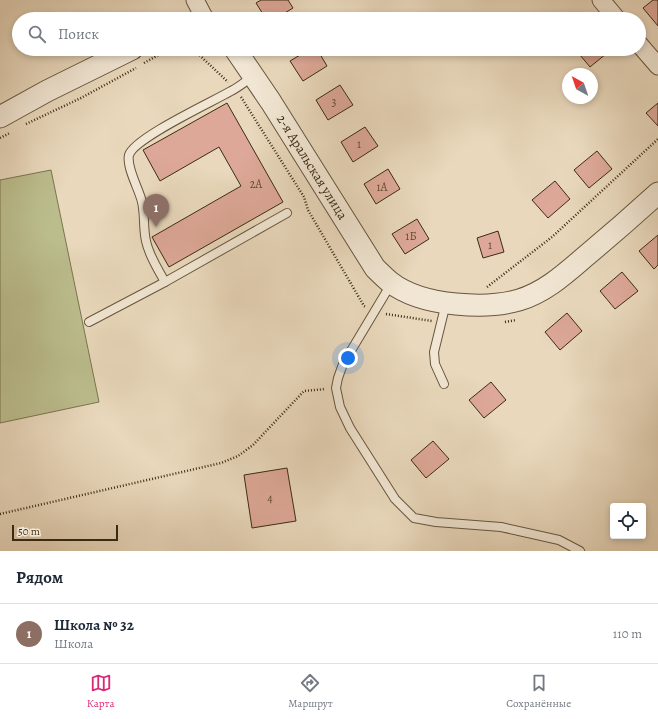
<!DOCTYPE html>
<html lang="ru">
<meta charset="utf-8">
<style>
:root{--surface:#fff;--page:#f6f6f7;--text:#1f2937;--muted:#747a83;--line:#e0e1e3;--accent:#db2777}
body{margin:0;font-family:Alegreya,serif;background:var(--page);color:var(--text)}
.controls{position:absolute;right:12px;bottom:12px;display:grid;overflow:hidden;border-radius:4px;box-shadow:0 2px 6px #0003}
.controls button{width:36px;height:36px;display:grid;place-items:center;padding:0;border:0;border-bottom:1px solid var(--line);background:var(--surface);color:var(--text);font:20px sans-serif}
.compass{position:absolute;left:562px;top:68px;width:36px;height:36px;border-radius:50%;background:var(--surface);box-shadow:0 2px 6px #0003;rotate:320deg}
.scale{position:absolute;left:12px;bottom:10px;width:106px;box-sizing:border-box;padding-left:4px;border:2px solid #3b2b14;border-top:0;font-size:11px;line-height:14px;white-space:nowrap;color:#3b2b14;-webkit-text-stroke:3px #f1e6d3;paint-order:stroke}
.you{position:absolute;left:348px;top:358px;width:14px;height:14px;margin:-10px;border:3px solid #fff;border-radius:50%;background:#1a73e8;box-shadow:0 0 0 6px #1a73e833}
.badge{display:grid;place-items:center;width:26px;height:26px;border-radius:50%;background:var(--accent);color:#fff;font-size:13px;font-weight:700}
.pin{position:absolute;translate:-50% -33px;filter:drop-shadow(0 1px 2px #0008)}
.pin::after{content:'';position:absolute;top:21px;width:14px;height:12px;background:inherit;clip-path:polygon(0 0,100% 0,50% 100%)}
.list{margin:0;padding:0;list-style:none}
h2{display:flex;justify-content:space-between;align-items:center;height:52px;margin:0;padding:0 16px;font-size:17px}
h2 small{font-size:13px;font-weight:400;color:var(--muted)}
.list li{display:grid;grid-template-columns:26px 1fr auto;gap:12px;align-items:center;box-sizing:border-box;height:60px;padding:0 16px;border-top:1px solid var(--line)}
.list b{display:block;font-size:15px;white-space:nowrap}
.list p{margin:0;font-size:13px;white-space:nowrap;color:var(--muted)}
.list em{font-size:13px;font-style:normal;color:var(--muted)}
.icon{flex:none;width:22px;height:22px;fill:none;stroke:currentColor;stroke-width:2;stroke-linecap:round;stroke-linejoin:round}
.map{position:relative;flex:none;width:658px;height:551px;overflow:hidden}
.search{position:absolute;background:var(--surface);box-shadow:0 2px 6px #0003;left:12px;right:12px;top:12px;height:44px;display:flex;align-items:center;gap:10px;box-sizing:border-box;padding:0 14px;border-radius:22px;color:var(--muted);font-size:15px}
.sheet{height:112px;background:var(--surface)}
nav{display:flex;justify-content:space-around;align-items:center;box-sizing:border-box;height:56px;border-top:1px solid var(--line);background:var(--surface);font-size:11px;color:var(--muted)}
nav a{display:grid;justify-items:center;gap:2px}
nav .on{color:var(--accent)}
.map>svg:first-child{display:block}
</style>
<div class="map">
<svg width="658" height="551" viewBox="0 0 658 551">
<rect width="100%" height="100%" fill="#e9d8bc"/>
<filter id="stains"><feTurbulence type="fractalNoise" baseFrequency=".005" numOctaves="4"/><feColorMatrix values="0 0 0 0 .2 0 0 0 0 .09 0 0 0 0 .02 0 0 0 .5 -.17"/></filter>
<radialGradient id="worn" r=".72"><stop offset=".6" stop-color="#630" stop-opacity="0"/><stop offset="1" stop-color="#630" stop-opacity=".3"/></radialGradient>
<path fill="#bbbd8d" stroke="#7b7450" d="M51,170L99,402L0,423V180Z"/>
<g fill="#dda898" stroke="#3b2b14">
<path d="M261,0H288L293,8L275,19H266L256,3Z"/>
<path d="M653,0H658V26L643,8Z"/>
<path d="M310,49H317L327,66L303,81L290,61Z"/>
<path d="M575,49H612L590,67Z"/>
<path d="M340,85L353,105L328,120L316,100Z"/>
<path d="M227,103L283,202L169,267L152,237L241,186L219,147L160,181L143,150Z"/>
<path d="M658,103V126L646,113Z"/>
<path d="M365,127L378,146L353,162L341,142Z"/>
<path d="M597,151L612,169L589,188L574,170Z"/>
<path d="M388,169L400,189L376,204L364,184Z"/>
<path d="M555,181L570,199L548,218L532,200Z"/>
<path d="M417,219L429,239L405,254L392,234Z"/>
<path d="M498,231L504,252L483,258L477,238Z"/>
<path d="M658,235V265L654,269L639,251Z"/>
<path d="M622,272L638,291L615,309L600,291Z"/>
<path d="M567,313L582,331L560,350L545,332Z"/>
<path d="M491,382L506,400L484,418L469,400Z"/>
<path d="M433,441L449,459L426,478L411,460Z"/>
<path d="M287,468L296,521L252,528L244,475Z"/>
</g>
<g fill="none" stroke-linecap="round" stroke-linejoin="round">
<defs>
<g id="service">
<path d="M165,282C158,269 149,256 146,241C143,228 145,215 142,202C139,189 126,167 129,155C134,138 212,102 231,91C239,87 246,81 253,76"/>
<path d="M391,284L343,364L338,378L336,388L340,407L350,428L395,499L414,518L436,522L501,527L559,540L580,551"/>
<path d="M89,322L165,282L287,213"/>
<path d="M444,384L435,364L434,352L446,303"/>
</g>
<g id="minor">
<path d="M195,0L205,19"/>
<path d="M601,0L617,19"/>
<path d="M639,44L658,66"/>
</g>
<g id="tertiary">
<path d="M235,49L271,102L375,268C380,273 385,278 390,282C408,296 434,302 456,304C477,306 499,306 519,300C546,292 567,272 587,255C611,235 635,214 658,193"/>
<path d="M0,117L47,91L132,49"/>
</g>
</defs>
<use href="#service" stroke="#66563e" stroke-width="10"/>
<use href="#minor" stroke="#66563e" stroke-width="19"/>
<use href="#tertiary" stroke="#66563e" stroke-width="23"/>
<g stroke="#3b2b14" stroke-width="2.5" stroke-dasharray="1 2" stroke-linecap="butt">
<path d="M193,49L228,82"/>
<path d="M144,63L169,49"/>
<path d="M241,97L304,197L308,210L364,306L366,307"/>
<path d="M26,124L81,98L136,68"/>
<path d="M0,138L10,133"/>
<path d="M487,287L552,237L658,139"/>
<path d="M386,314L432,321"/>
<path d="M505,322L516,320"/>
<path d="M0,514L221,463L238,456L253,445L304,391L325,389"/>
</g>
<use href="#service" stroke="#f1e6d3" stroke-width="8"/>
<use href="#minor" stroke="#f1e6d3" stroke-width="17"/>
<use href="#tertiary" stroke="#f1e6d3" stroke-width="21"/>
</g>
<g text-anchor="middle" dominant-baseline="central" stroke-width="3" stroke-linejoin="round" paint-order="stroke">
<g font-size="12" fill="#644a35">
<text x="334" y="102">3</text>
<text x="359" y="144">1</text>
<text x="256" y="184">2А</text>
<text x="382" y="187">1А</text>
<text x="411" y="236">1Б</text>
<text x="490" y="245">1</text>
<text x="270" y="498">4</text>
</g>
<g font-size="14" fill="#3b2b14" stroke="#f1e6d3">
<text transform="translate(312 167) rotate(58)">2-я Аральская улица</text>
</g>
</g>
<rect width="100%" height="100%" filter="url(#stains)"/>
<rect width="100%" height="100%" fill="url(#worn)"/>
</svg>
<div class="controls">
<button><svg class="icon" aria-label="locate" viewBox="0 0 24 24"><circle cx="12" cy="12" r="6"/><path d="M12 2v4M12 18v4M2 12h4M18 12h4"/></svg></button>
</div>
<svg class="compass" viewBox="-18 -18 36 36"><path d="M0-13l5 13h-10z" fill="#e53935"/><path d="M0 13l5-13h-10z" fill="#747a83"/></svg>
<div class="scale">50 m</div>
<div class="you"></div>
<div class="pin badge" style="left:156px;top:227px;background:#8d6e63">1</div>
<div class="search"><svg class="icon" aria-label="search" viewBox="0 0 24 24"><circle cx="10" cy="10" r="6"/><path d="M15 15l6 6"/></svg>Поиск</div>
</div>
<section class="sheet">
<h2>Рядом<small></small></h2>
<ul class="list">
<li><span class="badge" style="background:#8d6e63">1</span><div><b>Школа № 32</b><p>Школа</p></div><em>110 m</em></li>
</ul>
</section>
<nav>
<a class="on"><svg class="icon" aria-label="map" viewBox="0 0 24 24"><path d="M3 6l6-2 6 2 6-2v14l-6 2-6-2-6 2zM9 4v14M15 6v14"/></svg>Карта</a>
<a><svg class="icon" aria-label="directions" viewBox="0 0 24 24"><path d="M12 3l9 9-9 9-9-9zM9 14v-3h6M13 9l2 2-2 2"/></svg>Маршрут</a>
<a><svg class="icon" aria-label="saved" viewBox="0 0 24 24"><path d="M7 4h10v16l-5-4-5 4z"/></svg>Сохранённые</a>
</nav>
